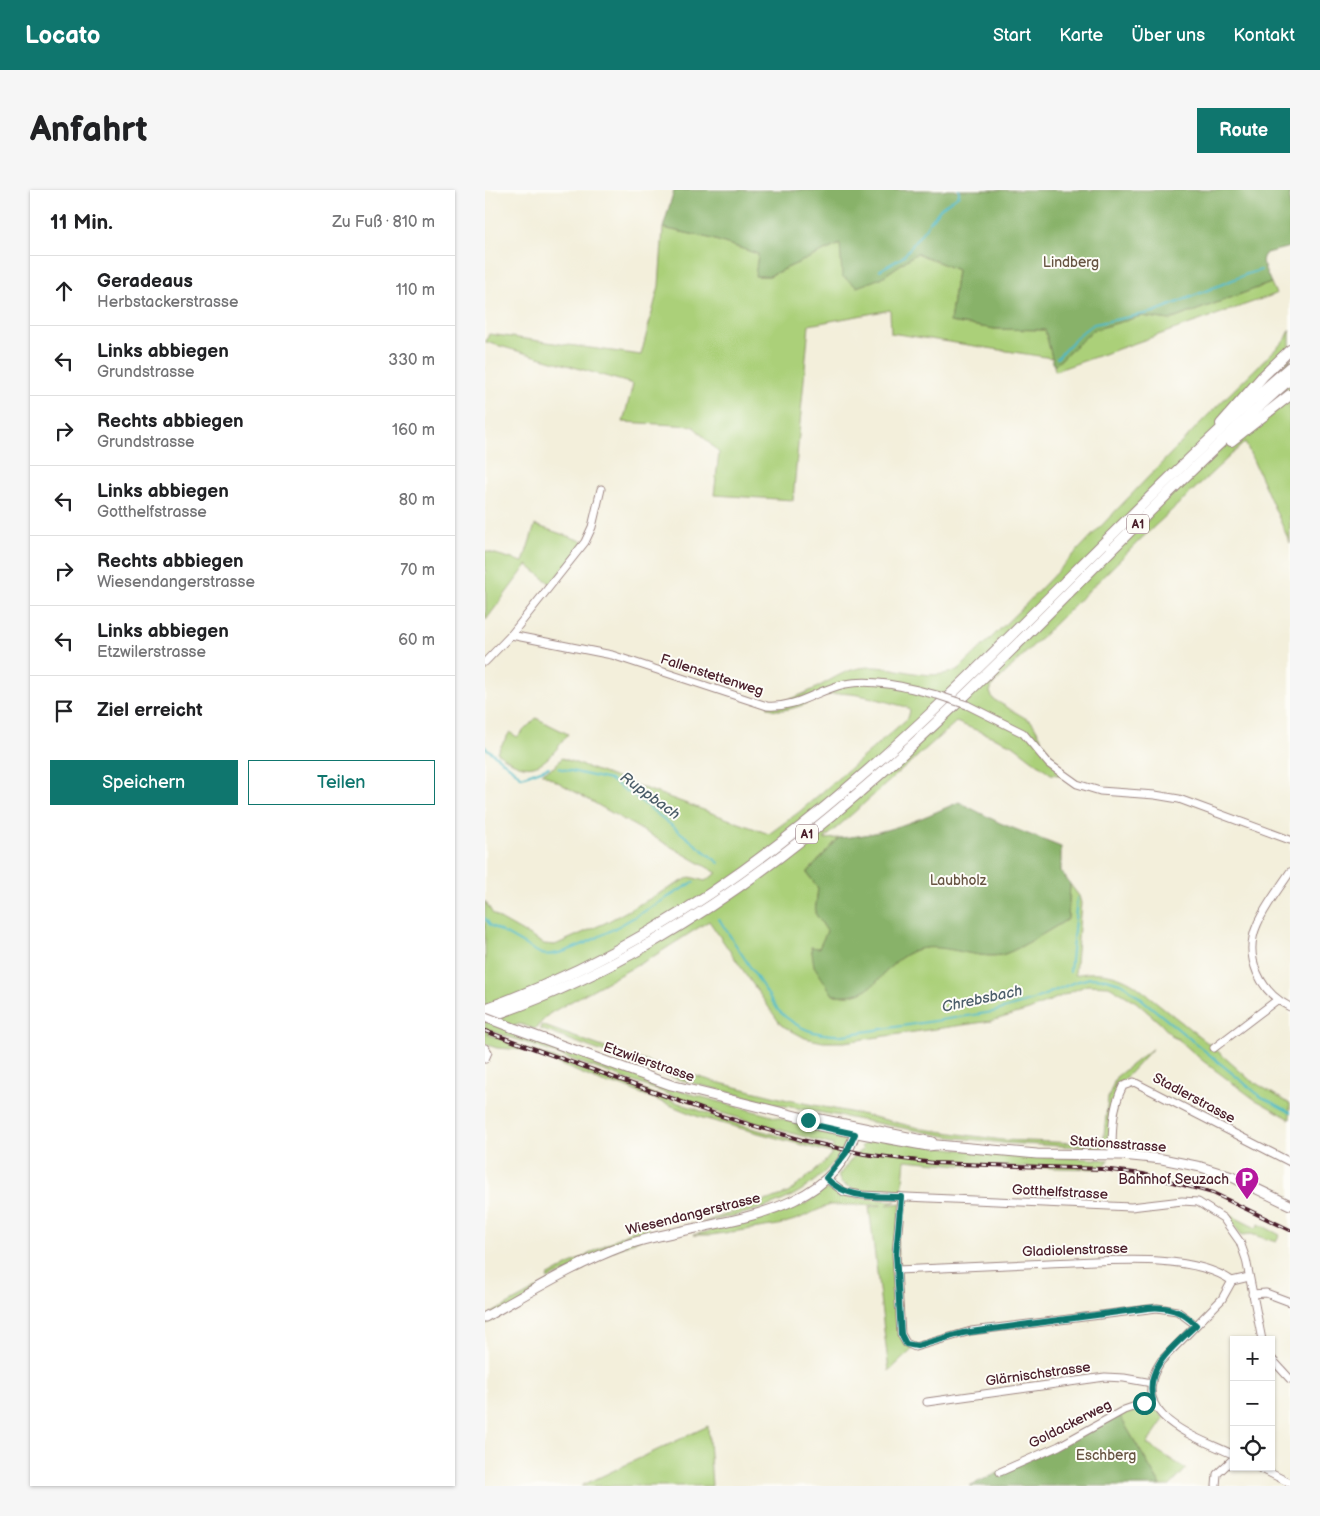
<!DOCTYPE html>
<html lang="de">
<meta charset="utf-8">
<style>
:root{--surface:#fff;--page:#f6f6f6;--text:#202124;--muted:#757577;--line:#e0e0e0;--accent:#0f766e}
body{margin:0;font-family:"Balsamiq Sans",sans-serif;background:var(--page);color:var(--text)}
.controls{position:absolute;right:15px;bottom:15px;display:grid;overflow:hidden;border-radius:0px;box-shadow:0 1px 4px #0004}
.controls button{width:45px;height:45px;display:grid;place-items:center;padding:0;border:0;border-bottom:1px solid var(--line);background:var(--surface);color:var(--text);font:25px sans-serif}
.stop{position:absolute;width:15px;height:15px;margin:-11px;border:4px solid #0f766e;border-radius:50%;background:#fff}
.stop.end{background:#0f766e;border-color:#fff;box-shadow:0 1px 5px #0008}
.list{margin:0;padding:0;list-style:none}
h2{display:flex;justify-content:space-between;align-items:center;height:65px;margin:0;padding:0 20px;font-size:21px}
h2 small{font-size:16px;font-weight:400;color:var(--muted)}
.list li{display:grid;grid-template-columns:32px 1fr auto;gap:15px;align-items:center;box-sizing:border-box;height:70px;padding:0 20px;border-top:1px solid var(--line)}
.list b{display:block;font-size:19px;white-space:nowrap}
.list p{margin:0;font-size:16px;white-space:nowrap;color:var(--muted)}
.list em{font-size:16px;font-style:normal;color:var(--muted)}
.actions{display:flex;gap:10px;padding:15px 20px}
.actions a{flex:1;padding:11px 0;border:1px solid var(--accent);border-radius:0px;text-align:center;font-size:18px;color:var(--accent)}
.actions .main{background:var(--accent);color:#fff}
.icon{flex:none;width:28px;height:28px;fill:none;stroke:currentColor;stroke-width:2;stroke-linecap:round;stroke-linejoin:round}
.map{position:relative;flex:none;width:805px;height:1296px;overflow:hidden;border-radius:0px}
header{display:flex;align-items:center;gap:30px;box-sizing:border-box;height:70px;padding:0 25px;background:var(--accent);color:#fff}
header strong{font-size:24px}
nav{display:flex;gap:28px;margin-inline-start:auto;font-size:18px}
.intro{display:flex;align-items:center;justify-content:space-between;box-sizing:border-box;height:120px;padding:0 30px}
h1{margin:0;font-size:35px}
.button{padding:12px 22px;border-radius:0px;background:var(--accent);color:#fff;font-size:18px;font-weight:700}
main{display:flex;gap:30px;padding:0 30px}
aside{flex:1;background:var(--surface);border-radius:0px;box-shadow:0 1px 4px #0004}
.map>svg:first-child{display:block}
</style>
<header>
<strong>Locato</strong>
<nav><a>Start</a><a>Karte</a><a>Über uns</a><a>Kontakt</a></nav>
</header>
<div class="intro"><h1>Anfahrt</h1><a class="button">Route</a></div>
<main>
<aside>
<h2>11 Min.<small>Zu Fuß · 810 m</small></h2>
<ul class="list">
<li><svg class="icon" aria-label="ahead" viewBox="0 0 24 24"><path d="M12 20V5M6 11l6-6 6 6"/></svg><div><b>Geradeaus</b><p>Herbstackerstrasse</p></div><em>110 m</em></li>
<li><svg class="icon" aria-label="left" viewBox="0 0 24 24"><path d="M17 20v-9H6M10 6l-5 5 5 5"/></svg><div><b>Links abbiegen</b><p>Grundstrasse</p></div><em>330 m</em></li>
<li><svg class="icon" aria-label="right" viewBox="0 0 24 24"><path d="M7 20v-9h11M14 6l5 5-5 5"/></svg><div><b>Rechts abbiegen</b><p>Grundstrasse</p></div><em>160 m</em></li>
<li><svg class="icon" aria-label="left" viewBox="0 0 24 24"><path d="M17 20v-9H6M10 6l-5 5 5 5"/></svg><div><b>Links abbiegen</b><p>Gotthelfstrasse</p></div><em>80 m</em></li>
<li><svg class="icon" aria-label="right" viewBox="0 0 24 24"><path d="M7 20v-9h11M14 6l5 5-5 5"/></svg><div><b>Rechts abbiegen</b><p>Wiesendangerstrasse</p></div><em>70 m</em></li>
<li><svg class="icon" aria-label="left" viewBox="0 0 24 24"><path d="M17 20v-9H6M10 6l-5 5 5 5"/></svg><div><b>Links abbiegen</b><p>Etzwilerstrasse</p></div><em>60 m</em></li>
<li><svg class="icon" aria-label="arrive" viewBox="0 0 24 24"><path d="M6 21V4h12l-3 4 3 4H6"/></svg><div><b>Ziel erreicht</b></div></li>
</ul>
<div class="actions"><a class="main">Speichern</a><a>Teilen</a></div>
</aside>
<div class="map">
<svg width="805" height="1296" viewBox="0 0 805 1296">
<rect width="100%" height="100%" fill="#fdfcf7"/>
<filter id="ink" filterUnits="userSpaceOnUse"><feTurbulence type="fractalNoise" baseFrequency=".02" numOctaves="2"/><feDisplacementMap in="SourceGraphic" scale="10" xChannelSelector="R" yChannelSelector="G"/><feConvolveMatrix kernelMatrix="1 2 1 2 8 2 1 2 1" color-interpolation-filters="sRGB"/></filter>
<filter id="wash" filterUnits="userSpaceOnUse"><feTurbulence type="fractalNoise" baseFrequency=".0096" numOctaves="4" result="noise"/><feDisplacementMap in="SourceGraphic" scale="20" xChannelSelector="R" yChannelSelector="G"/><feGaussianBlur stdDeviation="1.12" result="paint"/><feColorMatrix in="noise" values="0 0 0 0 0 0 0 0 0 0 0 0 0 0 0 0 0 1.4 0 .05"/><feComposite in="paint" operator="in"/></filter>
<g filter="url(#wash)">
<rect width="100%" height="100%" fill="#f3efdb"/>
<g fill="#abd079" stroke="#7a7852" fill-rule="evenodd">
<path d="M178,38L224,48L273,64L271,86H284L355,54L396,88L432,63L472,80L465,132L510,139L561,140L567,168L406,143L405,120L324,135L308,310L229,305L234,263L208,236L138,232L148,194L1,152L4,144L156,165L174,96Z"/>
<path d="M786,93L791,104L570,181L569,176L608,140L656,126L685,130Z"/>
<path d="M805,139V353L760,252L657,348L507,496L505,502L508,509L547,532L565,563L577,578L580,586L566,584L528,555L471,532L339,649L354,648L322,683L333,698L330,723L342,741L334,759L326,757L348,805C397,809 392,777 428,761C455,749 488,770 516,765C528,763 570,737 583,729L585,694L594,706L596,713L590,785C612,780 631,783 650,795L729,858L764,889L805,914V929L769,909L718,871L693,849L688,847L675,833L651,812L624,796L602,795L544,820L506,831L359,852H338L320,848L296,835L224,731L169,766L76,817L64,824L50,839L35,834L26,837L195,901L360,946C364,954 356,963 351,969C314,1015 270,1021 216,1033L303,1003L336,976L347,963L214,927L135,895L122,894L40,860L12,858L0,854V711L8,724L15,729L59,754L70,755L120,733L205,687L220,691L232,683L57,583L69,577L77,568L284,644L314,622L423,528L425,521L422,517C399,512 372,501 349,504C335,505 322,515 308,518C300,520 288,522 282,516C297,512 315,506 329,499C345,491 357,481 375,478C409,472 441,495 474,479L541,414L723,225L801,149ZM10,842L233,922L348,955V960L255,935L2,844Z"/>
<path d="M50,335L100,352L66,394L42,375L1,430L0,361L38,372Z"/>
<path d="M51,528L83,544C61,574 47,590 12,562L25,542L32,547Z"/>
<path d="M56,835L140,865L231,892L303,910L380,925L438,939L517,950L618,954L623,908L631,887L668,858L635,894L625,950L617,958L518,953L466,947L285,913L192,889L55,839Z"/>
<path d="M391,949L511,964L624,970L617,979L485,976L420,970L417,1003L370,1000L356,993L353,986L371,964L378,960L376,956Z"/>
<path d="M340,999L362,1007L411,1011L402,1015L416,1013L412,1048L416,1144L430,1157L404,1181L384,1017L397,1015H344L313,1029L293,1035L226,1045H208L301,1022L322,1013Z"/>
<path d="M737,1021L771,1038L774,1034L795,1045L791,1052L766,1044L757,1045Z"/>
<path d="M162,1032L164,1041L162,1046L63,1089L62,1087Z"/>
<path d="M97,1074L100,1079L0,1135V1127Z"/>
<path d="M668,1210L679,1229L662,1254L701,1279L685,1296H676L633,1223Z"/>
<path d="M223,1236L227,1296H96Z"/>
</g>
<g fill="#88b269" stroke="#69684a">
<path d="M189,0H805V57L781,63L778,67L777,72L786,93L685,130L656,126L608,140L569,176L560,140L510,139L465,132L472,80L432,63L396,88L372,97L357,86L355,54L284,86H270L273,64L224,48L178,38Z"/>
<path d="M474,612L515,633L576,657V681L585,694L583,729C570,737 528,763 516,765C488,770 455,750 428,761C392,777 397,809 348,805L329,776L326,757L334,758L342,741L330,723L333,698L322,683L354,648C399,645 433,630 474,612Z"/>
<path d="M633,1223L676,1296H484L562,1261Z"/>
</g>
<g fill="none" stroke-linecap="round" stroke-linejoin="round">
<g stroke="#4dbac7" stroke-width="2">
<path d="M395,80L418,67L456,18L474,5V0"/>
<path d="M572,168L597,142L609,134L669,122L762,84L776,80"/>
<path d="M0,557L37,587L64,577"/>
<path d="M73,578L125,590L152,608L234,673"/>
<path d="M0,728L5,735L56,764C85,772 179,708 209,692"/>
<path d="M234,729L293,820C312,839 331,846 358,845L508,822L548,810L590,792L605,788L622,789L638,794L775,906L805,922"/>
<path d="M585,782L592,708"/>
</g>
</g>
</g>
<g filter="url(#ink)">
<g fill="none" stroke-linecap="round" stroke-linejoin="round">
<defs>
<g id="minor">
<path d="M26,445L127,465L282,516C314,518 331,500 360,494C389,488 424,498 452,505"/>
<path d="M0,472L26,445L100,352L107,337L116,299"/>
<path d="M482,515L538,543L564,574L592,594L615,601L670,605L694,609L805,650"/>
<path d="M805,682C794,699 780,716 772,735C758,767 775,802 805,817"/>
<path d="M0,858L3,862L0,869"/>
<path d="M729,858L792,810"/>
<path d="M627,965C627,942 627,917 638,896L649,892L805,972"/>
<path d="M341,988L359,1002L377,1005L646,1017L697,1011L713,1012L738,1028L755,1052L761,1069L777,1150"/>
<path d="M416,1007L411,1064L416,1144L421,1153L430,1157L486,1141L672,1118L692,1121L711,1135"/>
<path d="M412,1080C463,1078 514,1075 564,1073C615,1072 705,1061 747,1091L764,1087"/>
<path d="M747,1091L737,1109L676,1171C639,1226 712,1247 749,1265"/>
<path d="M767,1104L781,1103L805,1112"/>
<path d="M786,1168L805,1189"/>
<path d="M442,1212L620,1187L639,1188L667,1193"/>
<path d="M773,1277L805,1293"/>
<path d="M515,1282L574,1256L639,1220L668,1210"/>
<path d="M731,1296L732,1284L749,1268"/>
</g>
<g id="major">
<path d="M26,837L186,895L323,929H335L447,952"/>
<path d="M323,929L334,936L443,956L452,955L552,964L637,965L677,969L716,977L747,987L805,1015"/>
<path d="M0,1127C45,1102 90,1074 138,1056C212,1029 348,1035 371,939"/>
</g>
<g id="highway">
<path d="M736,234L778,186L805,160"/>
<path d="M746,251L805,205"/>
<path d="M0,819C337,698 543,403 805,177"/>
<path d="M0,828C333,717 551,412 805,189"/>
</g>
</defs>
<use href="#minor" stroke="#9e8783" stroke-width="9"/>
<use href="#major" stroke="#9e8783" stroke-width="11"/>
<use href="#highway" stroke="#9e8783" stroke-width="12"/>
<use href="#minor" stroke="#fff" stroke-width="7"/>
<use href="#major" stroke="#fff" stroke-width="9"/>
<use href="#highway" stroke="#fff" stroke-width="10"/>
<defs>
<path id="rail" d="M0,841L233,925L317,950L379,964L449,973L617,979L658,984L728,1003L805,1040"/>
</defs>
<use href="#rail" stroke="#4a1f2b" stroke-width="4"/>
<use href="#rail" stroke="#fdfcf7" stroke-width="2" stroke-dasharray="5.5" stroke-linecap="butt"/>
<defs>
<path id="minor-bridge" d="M452,505L482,515"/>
<path id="major-bridge" d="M0,827L26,837"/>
</defs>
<use href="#minor-bridge" stroke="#9e8783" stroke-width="9" stroke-linecap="butt"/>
<use href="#major-bridge" stroke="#9e8783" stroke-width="11" stroke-linecap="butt"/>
<use href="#minor-bridge" stroke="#fff" stroke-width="7"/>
<use href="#major-bridge" stroke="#fff" stroke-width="9"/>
</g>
</g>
<g fill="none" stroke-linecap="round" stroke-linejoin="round" filter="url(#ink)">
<path stroke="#0f766e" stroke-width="6" d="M323,930L334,936L370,944L361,963L341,988C361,1009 389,1006 416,1007L411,1064L416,1144L421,1154L432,1156L478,1143L663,1118C683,1116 697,1121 711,1135C690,1155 659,1177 668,1210L659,1213"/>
</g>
<defs>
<symbol id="parking-pin" viewBox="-11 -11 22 30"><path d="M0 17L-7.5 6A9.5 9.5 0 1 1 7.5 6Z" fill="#b5179e" stroke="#fdfcf7"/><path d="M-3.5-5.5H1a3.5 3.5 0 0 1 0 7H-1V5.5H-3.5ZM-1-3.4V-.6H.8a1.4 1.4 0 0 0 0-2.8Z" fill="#fff"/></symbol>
</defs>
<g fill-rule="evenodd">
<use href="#parking-pin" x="748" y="975" width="28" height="38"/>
</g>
<g text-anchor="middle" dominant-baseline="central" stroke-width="4" stroke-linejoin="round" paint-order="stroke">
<g fill="#fdfcf7" stroke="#806168" stroke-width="1">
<rect x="642" y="324.5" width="22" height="19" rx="4"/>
<rect x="311" y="634.5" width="22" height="19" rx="4"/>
</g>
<g font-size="12" font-weight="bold" fill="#4a1f2b">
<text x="653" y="334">A1</text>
<text x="322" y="644">A1</text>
</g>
<g font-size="14" fill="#675442" stroke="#fdfcf7">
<text x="586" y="72">Lindberg</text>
<text x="473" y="690">Laubholz</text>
<text x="621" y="1265">Eschberg</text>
</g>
<g font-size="14" fill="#4a1f2b" stroke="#fdfcf7">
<text transform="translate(227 485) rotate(18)">Fallenstettenweg</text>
<text transform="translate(164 872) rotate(19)">Etzwilerstrasse</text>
<text transform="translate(709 908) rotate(28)">Stadlerstrasse</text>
<text transform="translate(633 954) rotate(4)">Stationsstrasse</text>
<text transform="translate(575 1002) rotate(3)">Gotthelfstrasse</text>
<text transform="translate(208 1024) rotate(-14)">Wiesendangerstrasse</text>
<text transform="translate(590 1060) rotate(-2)">Gladiolenstrasse</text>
<text transform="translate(553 1184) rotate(-8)">Glärnischstrasse</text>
<text transform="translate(585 1234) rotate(-27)">Goldackerweg</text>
</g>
<g font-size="14" fill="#4a1f2b" stroke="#fdfcf7" text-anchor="end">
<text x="744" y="989">Bahnhof Seuzach</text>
</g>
<g font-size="15" font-style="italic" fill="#4b5d69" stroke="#fdfcf7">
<text transform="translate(165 606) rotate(36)">Ruppbach</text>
<text transform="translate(497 809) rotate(-12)">Chrebsbach</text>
</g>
</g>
</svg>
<div class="controls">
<button>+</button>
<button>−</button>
<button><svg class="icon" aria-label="locate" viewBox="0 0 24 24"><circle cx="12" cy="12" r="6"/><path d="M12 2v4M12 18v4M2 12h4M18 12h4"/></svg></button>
</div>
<div class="stop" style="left:659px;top:1213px"></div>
<div class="stop end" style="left:323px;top:930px"></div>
</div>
</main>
